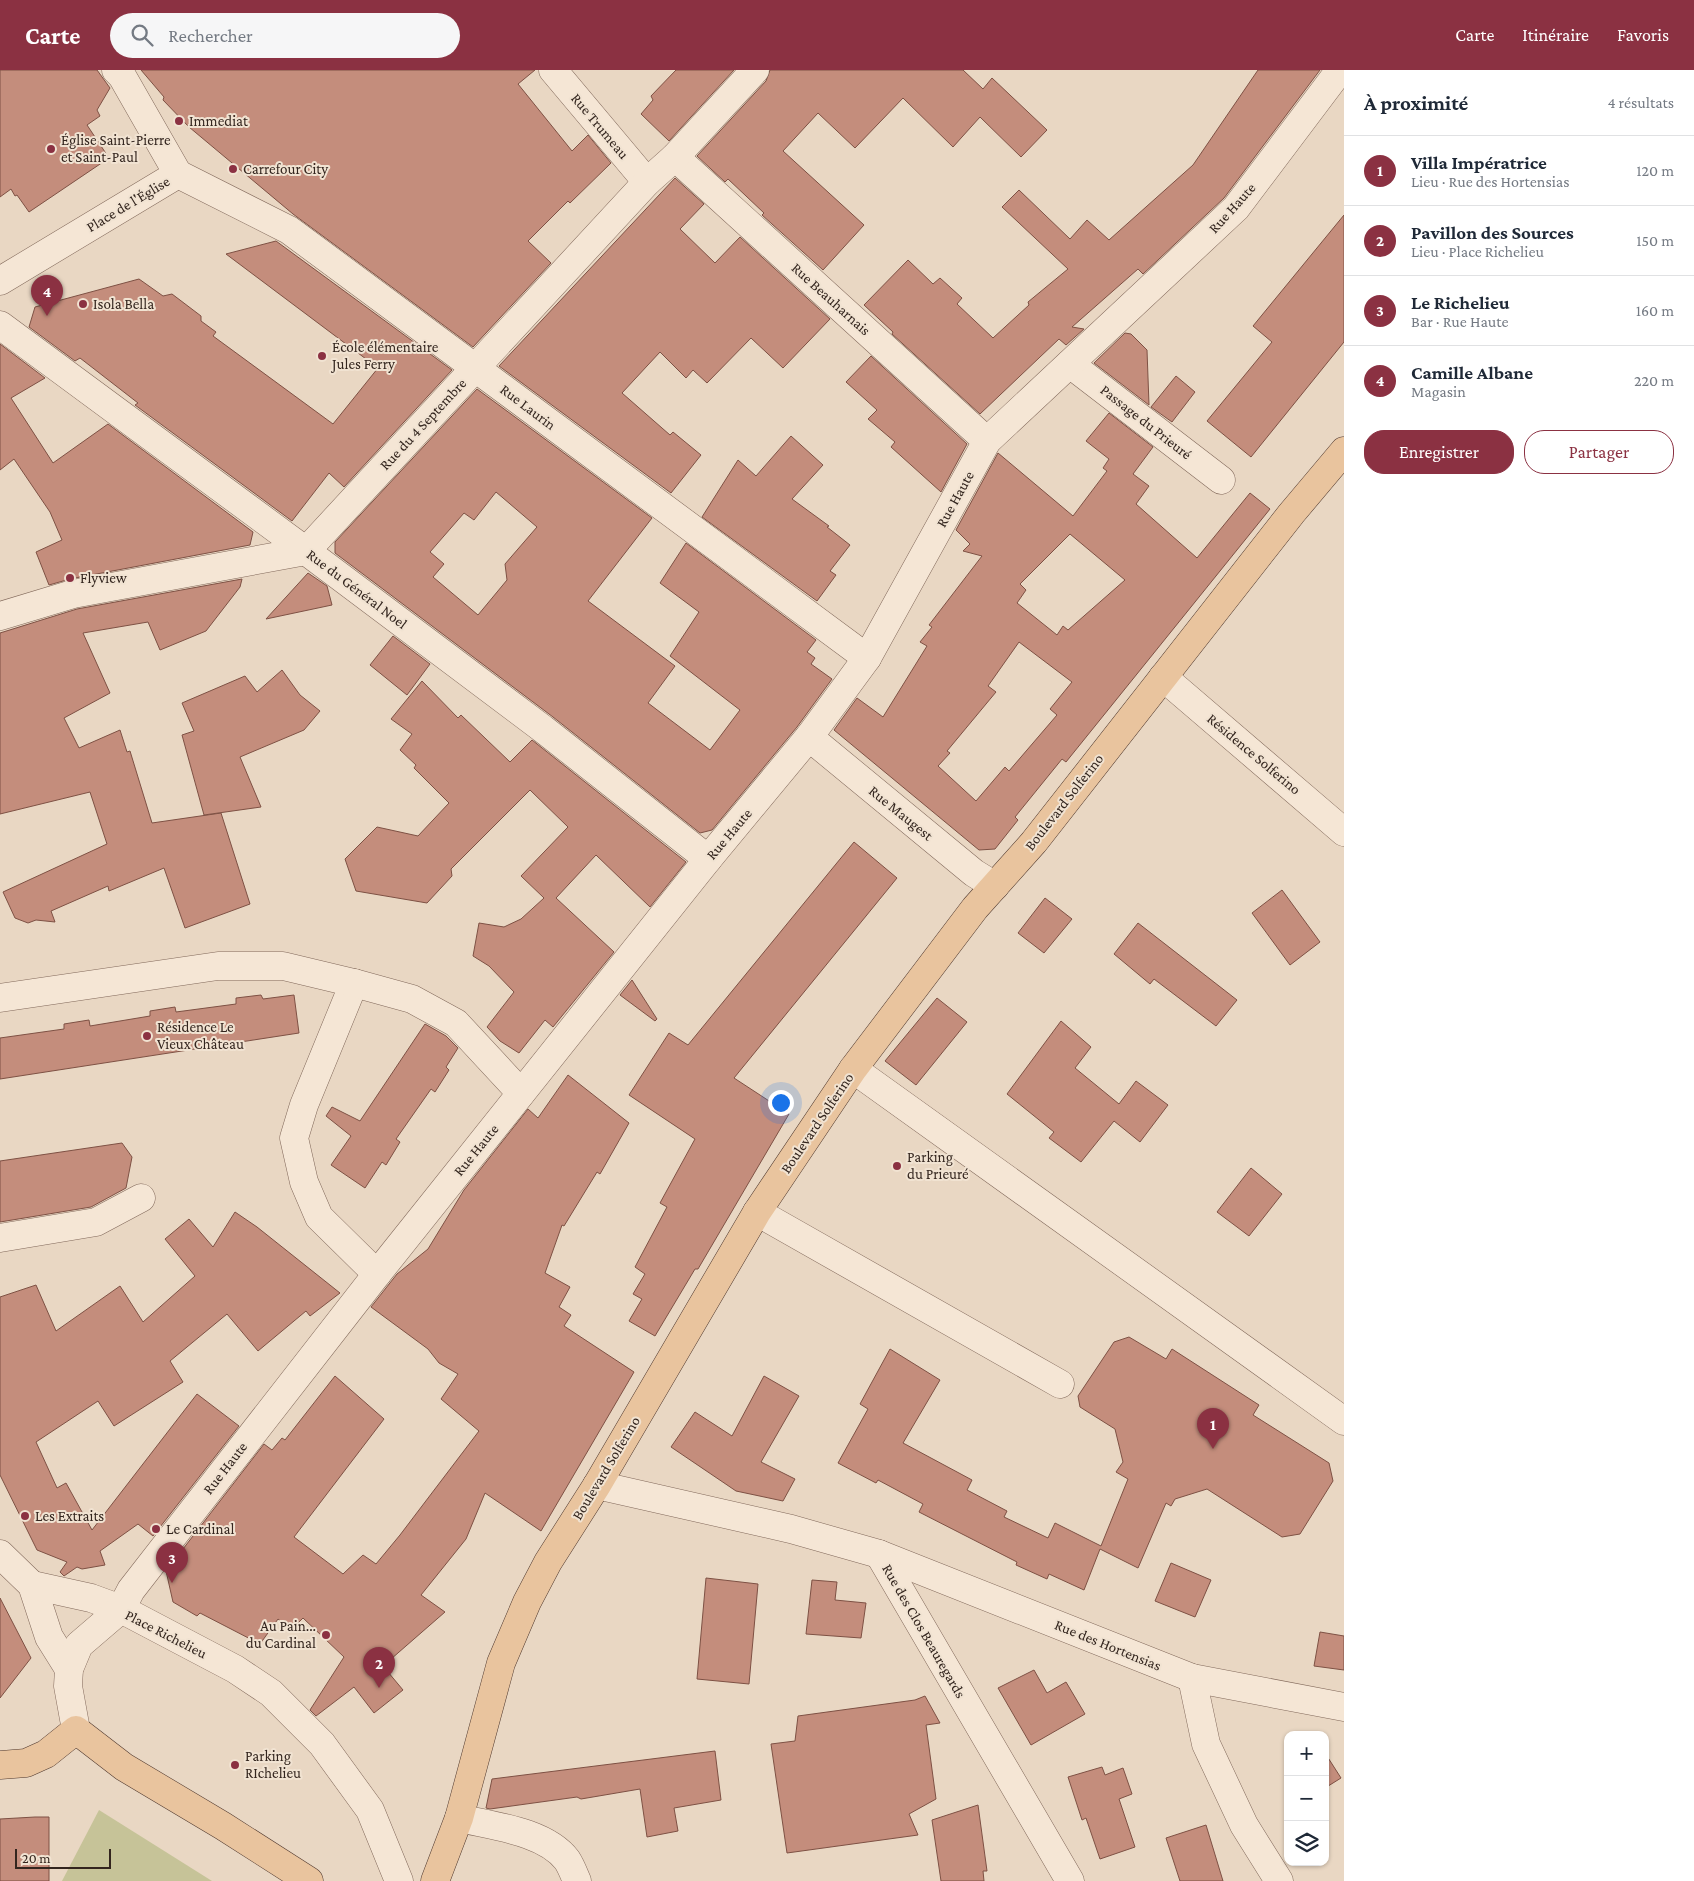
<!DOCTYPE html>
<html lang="fr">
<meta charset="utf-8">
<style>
:root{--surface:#fff;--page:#f6f6f7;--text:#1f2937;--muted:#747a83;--line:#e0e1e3;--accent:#8b3142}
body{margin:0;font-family:"Crimson Pro",serif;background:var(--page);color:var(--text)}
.controls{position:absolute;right:15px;bottom:15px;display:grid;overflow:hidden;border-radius:10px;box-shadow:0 1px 4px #0004}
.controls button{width:45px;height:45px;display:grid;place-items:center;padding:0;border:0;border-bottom:1px solid var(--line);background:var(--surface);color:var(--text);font:25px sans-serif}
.scale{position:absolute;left:15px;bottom:12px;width:96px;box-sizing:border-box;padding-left:5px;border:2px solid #33251e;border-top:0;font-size:14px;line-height:18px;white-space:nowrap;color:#33251e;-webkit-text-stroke:4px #f1e3d2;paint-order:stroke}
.you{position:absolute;left:780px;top:1032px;width:18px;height:18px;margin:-12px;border:4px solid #fff;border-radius:50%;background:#1a73e8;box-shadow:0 0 0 8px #1a73e833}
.badge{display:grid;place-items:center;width:32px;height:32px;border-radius:50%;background:var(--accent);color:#fff;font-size:16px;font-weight:700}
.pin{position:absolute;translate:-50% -41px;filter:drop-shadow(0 1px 2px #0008)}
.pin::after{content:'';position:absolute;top:26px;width:18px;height:15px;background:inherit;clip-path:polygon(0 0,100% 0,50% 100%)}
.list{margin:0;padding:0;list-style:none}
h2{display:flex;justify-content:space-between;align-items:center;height:65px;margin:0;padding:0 20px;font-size:21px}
h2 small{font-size:16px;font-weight:400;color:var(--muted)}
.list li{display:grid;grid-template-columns:32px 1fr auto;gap:15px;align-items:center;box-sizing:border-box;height:70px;padding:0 20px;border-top:1px solid var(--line)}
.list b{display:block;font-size:19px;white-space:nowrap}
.list p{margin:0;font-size:16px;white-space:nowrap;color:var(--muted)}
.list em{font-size:16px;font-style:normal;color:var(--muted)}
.actions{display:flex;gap:10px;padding:15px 20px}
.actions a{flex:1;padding:11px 0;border:1px solid var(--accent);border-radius:20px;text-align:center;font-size:18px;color:var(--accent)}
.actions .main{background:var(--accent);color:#fff}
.icon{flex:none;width:28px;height:28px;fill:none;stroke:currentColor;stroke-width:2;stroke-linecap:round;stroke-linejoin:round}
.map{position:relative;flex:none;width:1344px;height:1811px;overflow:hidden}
header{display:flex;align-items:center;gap:30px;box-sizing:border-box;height:70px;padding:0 25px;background:var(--accent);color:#fff}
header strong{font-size:24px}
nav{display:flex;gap:28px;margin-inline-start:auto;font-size:18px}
.search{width:350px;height:45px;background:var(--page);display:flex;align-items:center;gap:12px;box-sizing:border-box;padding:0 18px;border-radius:28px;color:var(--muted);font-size:19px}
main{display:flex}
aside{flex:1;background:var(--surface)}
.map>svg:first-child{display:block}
</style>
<header>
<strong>Carte</strong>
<div class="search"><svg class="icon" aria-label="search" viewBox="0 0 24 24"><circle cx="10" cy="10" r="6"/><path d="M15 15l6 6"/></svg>Rechercher</div>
<nav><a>Carte</a><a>Itinéraire</a><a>Favoris</a></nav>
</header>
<main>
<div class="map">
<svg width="1344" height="1811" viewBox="0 0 1344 1811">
<rect width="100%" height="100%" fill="#e9d7c3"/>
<path fill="#c6c398" d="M99,1740L212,1811H62Z"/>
<g fill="#c48d7c" stroke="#7e5144" fill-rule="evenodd">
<path d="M0,0H97L110,18L97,40L100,46L87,55L109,88L29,142L17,125L15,126L11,119L0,127Z"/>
<path d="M141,0H535L518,14L572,81L588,65L611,93L570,133L568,131L528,171L551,193L473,277L293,144L189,57L163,30L164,27Z"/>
<path d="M676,0H734L669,71L641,44L653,30L651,26Z"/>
<path d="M770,0H963L983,19L992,8L1047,60L1021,87L980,47L953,77L903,28L855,78L818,43L783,81L864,155L823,200L762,145L764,143L728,109L725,112L697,86L766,11Z"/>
<path d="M1258,0H1320L1224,128L1143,204L1138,199L1072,257L1084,259L1066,275L1059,269L980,344L892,264L893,262L864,235L908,190L933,214L940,208L962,228L957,234L993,268L1029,235L1028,232L1068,199L1002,137L1019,120L1070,169L1087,150L1109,170L1193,95Z"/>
<path d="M675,108L704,134L680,159L715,193L740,167L830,249L783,298L751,268L707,313L693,300L686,308L660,282L622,323L670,365L673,362L701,385L671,423L499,296Z"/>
<path d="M1344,145V272L1251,387L1207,351L1272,272L1253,256Z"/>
<path d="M276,171L452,300L344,417L329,403L292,451L135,335L138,333L80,288L75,291L29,257L35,237L139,209L163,226L172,224L201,246V251L216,262L213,266L333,354L378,298L226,184Z"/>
<path d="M1125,263L1131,264L1147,280L1149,335L1094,293Z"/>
<path d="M0,274L45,308L11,328L53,393L108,354L253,462L250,475L70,509L49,515L36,482L62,470L50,442L14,389L0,400Z"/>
<path d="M871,286L967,374L941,422L891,377L895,372L868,349L877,340L846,312Z"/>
<path d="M1176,306L1195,322L1172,352L1151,337Z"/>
<path d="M477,319L652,448L588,531L675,596L648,633L710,680L740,640L670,586L699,542L660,513L686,473L816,570L807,582L815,588L811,594L832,609L797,657L712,760L700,763L553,647L335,483V472ZM496,422L537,457L505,494L507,510L478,545L433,507L444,494L430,482L464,443L474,450Z"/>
<path d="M1109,343L1153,377L1133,404L1149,416L1136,434L1197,488L1250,423L1270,439L1066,692L1062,689L1015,747L1018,750L995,779L979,780L834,660L857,628L883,647L927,576L920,572L932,557L929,555L982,486L963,481L970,474L956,460L998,383L1073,446L1107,401L1103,398L1109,389L1086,371ZM1070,464L1125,510L1068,560L1063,556L1057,565L1017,533L1026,520L1020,514ZM1019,572L1072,612L1050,639L1057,645L1009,701L1005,697L976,731L938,696L950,683L947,681L996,622L988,616Z"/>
<path d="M791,366L823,395L792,429L829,456L827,457L850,475L830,501L836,505L817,531L702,447L738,390L756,406Z"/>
<path d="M308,503L327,516L332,535L266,549Z"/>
<path d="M242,509L240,517L206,561L160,580L148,552L83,563L110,623L64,648L79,678L120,660L127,682L130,681L152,753L221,743L250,834L185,858L164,798L109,821L108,816L51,841L55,852L36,850L28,853L15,848L3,822L107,774L90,722L0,744V563L77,539Z"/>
<path d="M393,566L430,594L407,625L370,595Z"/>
<path d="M282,600L300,625L320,641L304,660L240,687L261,737L204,745L182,665L194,661L182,633L245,606L257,622Z"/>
<path d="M422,611L458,648L461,645L510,692L532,670L686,792L650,837L596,785L556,828L614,882L553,957L545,950L519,983L500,971L487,957L514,922L489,896L473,886L479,853L504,857L521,849L544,828L521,806L568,757L530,720L451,799L452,806L427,833L356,821L345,789L377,757L418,766L449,733L414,698L416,695L400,680L412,664L391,649Z"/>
<path d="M854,772L897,808L734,1008L789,1044L698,1199H695L655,1266L629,1251L642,1229L633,1224L645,1204L635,1197L667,1137L660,1133L695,1069L629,1025L669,963L688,975Z"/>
<path d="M1282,820L1320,872L1290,895L1252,843Z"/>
<path d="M1045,828L1072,849L1044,883L1018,863Z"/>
<path d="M1138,853L1237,930L1216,956L1154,909L1150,914L1114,884Z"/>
<path d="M632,910L657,949L655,951L620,925Z"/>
<path d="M261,925L263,929L294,925L299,963L0,1009V968L64,959V954L89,950L90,956L150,946V941L175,937L176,942L236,934V928Z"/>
<path d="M937,928L967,952L916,1015L885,991Z"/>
<path d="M1061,951L1091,977L1075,998L1119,1034L1136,1011L1168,1035L1140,1072L1114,1051L1081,1092L1049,1068L1054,1062L1007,1024Z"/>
<path d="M425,954L446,966L458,978L446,997L449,1000L435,1022L431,1019L396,1069L400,1072L386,1095L382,1092L365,1118L331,1095L351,1066L326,1046L332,1037L360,1051Z"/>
<path d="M568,1005L629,1053L600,1104L597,1102L564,1156L562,1155L545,1203L570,1217L559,1237L571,1245L564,1256L634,1302L541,1461L485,1423L466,1469L421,1525L445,1542L383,1596L403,1620L374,1643L354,1617L316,1646L310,1640L344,1587L303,1548L291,1560L278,1549L260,1574L200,1543L197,1546L173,1532L166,1501L264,1374L272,1380L282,1368L285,1370L335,1306L384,1349L294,1467L343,1504L363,1485L376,1494L400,1465L479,1361L441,1329L458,1304L439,1293L428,1279L371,1237L397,1204L428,1179L464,1120L528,1039L538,1048Z"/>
<path d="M122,1073L132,1087L126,1118L91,1137L0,1152V1091Z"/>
<path d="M1251,1098L1282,1124L1249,1166L1217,1142Z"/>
<path d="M235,1142L257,1157L340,1223L310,1246L306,1241L258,1281L227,1244L170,1291L183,1312L114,1356L98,1331L36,1372L57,1418L66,1413L92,1460L197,1324L239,1356L153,1466L138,1454L100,1481L105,1495L82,1499L77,1497L64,1506L60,1502L67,1492L37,1480L0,1405V1227L36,1215L56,1261L120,1216L143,1252L195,1206L165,1169L189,1149L213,1177Z"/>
<path d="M1129,1267L1166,1289L1172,1279L1259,1335L1253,1345L1329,1393L1333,1411L1300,1464L1282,1467L1207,1419L1175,1429L1171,1436L1166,1433L1138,1498L1100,1479L1084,1520L1049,1504L1047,1509L1016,1495L1017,1492L919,1442L923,1434L878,1410L876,1413L838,1393L868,1339L860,1334L890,1279L940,1310L903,1373L972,1410L967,1420L1007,1441L1004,1447L1048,1468L1055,1453L1101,1476L1128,1409L1116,1402L1123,1392L1115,1359L1080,1337L1078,1326L1114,1272Z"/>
<path d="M764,1306L799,1326L761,1392L795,1409L783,1431L736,1421L671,1377L695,1342L732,1366Z"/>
<path d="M1171,1493L1211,1510L1195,1547L1155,1531Z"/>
<path d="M706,1508L758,1514L749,1614L697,1609Z"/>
<path d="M812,1510L837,1512L835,1530L866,1533L861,1568L806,1564Z"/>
<path d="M0,1528L31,1588L0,1628Z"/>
<path d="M1320,1562L1344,1566V1600L1314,1596Z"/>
<path d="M1034,1600L1047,1623L1066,1612L1085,1644L1031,1675L998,1618Z"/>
<path d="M925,1626L940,1653L926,1655L936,1729L909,1744L918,1765L787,1783L771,1674L795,1671L798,1646L915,1630Z"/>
<path d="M715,1681L721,1730L674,1738L678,1761L647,1767L640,1719L581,1729L577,1727L490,1739L486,1738L492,1709Z"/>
<path d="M1325,1683L1341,1708L1325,1718Z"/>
<path d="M1102,1697L1105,1705L1123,1698L1132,1724L1119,1729L1135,1777L1100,1789L1086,1748L1082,1750L1068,1707Z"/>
<path d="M978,1735L987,1801H983L984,1811H941L932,1750Z"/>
<path d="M35,1747H49V1811H0V1749Z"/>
<path d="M1206,1755L1223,1811H1180L1166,1768Z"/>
</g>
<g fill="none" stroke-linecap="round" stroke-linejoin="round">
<defs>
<g id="minor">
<path d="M553,0L647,112"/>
<path d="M675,87L987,371"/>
<path d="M178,104L289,160L867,588"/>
<path d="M0,211L178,104L122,6L116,0"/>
<path d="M0,255L306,481L543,659L708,789"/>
<path d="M1070,294L1221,410"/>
<path d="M0,546L73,524L306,481L647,112L675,87L755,0"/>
<path d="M1163,607L1344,762"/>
<path d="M809,667L974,803L995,816"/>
<path d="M354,913L304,1035L294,1068L304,1112L319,1147L377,1204"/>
<path d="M0,928L218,896H283L354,913L412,929L456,953L521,1023"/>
<path d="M853,999L1344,1351"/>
<path d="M757,1142L1060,1314"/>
<path d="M0,1168L96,1152L141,1128"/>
<path d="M597,1415L791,1459L879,1484L1192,1608L1344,1637"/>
<path d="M0,1484L32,1515L49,1567L69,1599"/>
<path d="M879,1484L1070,1811"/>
<path d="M32,1515L91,1528L121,1539L235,1599L271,1623L322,1674L370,1740L399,1811"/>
<path d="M1192,1608L1206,1674L1244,1755L1279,1811"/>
<path d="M76,1660L68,1616L69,1599L79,1575L121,1539L131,1520L377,1204L708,789L809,667L867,588L987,371L1236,138L1340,0"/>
<path d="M459,1748C492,1756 545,1761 567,1790C571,1796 574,1804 577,1811"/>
</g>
<g id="major">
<path d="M0,1695L26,1693L46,1684L76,1660L124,1697L223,1756L309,1811"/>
<path d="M435,1811L459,1748L501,1593L527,1532L548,1492L597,1415L757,1142L853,999L975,838L1034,772L1291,444L1344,381"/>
</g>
</defs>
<use href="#minor" stroke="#82695b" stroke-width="29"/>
<use href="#major" stroke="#50392f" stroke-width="29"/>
<use href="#minor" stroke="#f5e6d5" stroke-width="28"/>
<use href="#major" stroke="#e9c49e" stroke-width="28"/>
</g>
<g fill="#8b3142" stroke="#f1e3d2" stroke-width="2">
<circle cx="179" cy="51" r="5"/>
<circle cx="51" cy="79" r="5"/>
<circle cx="233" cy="99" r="5"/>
<circle cx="83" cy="234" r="5"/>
<circle cx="322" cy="286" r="5"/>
<circle cx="70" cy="508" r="5"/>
<circle cx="147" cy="966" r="5"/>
<circle cx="897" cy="1096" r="5"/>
<circle cx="25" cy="1446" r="5"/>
<circle cx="156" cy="1459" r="5"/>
<circle cx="326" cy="1565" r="5"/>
<circle cx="235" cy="1695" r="5"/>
</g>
<g text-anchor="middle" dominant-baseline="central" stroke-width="4" stroke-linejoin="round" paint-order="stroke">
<g font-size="15" fill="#33251e" stroke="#f1e3d2" text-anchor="start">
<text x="189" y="51">Immediat</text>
<text x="61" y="70">Église Saint-Pierre<tspan x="61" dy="17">et Saint-Paul</tspan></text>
<text x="243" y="99">Carrefour City</text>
<text x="93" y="234">Isola Bella</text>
<text x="332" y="277">École élémentaire<tspan x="332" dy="17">Jules Ferry</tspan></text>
<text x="80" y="508">Flyview</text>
<text x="157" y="957">Résidence Le<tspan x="157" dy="17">Vieux Château</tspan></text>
<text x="907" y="1087">Parking<tspan x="907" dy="17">du Prieuré</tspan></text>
<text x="35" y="1446">Les Extraits</text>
<text x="166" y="1459">Le Cardinal</text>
<text x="316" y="1556" text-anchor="end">Au Pain...<tspan x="316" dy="17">du Cardinal</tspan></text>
<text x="245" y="1686">Parking<tspan x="245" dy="17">RIchelieu</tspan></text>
</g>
<g font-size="15" fill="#33251e" stroke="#f1e3d2">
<text transform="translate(600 56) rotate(50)">Rue Trumeau</text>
<text transform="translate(128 134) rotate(-31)">Place de l'Église</text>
<text transform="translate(1232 138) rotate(-48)">Rue Haute</text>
<text transform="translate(831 229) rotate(42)">Rue Beauharnais</text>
<text transform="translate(528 337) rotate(37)">Rue Laurin</text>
<text transform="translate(1146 352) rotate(38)">Passage du Prieuré</text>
<text transform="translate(423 354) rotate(-47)">Rue du 4 Septembre</text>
<text transform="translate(955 429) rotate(-61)">Rue Haute</text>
<text transform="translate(357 519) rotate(37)">Rue du Général Noel</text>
<text transform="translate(1254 684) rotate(40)">Résidence Solferino</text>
<text transform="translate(1064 732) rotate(-52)">Boulevard Solferino</text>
<text transform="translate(901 743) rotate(39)">Rue Maugest</text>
<text transform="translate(729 764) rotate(-50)">Rue Haute</text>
<text transform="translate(817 1053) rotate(-56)">Boulevard Solferino</text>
<text transform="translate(476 1080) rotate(-51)">Rue Haute</text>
<text transform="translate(225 1398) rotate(-52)">Rue Haute</text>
<text transform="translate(606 1398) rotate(-59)">Boulevard Solferino</text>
<text transform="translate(924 1561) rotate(60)">Rue des Clos Beauregards</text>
<text transform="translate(166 1564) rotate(27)">Place Richelieu</text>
<text transform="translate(1108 1575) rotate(22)">Rue des Hortensias</text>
</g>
</g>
</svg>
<div class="controls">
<button>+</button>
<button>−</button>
<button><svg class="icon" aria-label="layers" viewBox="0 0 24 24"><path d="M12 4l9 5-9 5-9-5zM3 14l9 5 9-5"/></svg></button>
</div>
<div class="scale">20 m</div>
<div class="you"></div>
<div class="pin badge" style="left:1213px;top:1379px">1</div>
<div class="pin badge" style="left:379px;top:1618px">2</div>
<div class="pin badge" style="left:172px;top:1513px">3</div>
<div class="pin badge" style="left:47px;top:246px">4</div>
</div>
<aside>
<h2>À proximité<small>4 résultats</small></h2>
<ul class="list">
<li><span class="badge">1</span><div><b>Villa Impératrice</b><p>Lieu · Rue des Hortensias</p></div><em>120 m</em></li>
<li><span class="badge">2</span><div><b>Pavillon des Sources</b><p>Lieu · Place Richelieu</p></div><em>150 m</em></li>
<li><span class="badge">3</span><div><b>Le Richelieu</b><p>Bar · Rue Haute</p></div><em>160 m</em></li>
<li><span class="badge">4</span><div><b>Camille Albane</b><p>Magasin</p></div><em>220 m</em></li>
</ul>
<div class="actions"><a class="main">Enregistrer</a><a>Partager</a></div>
</aside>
</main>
